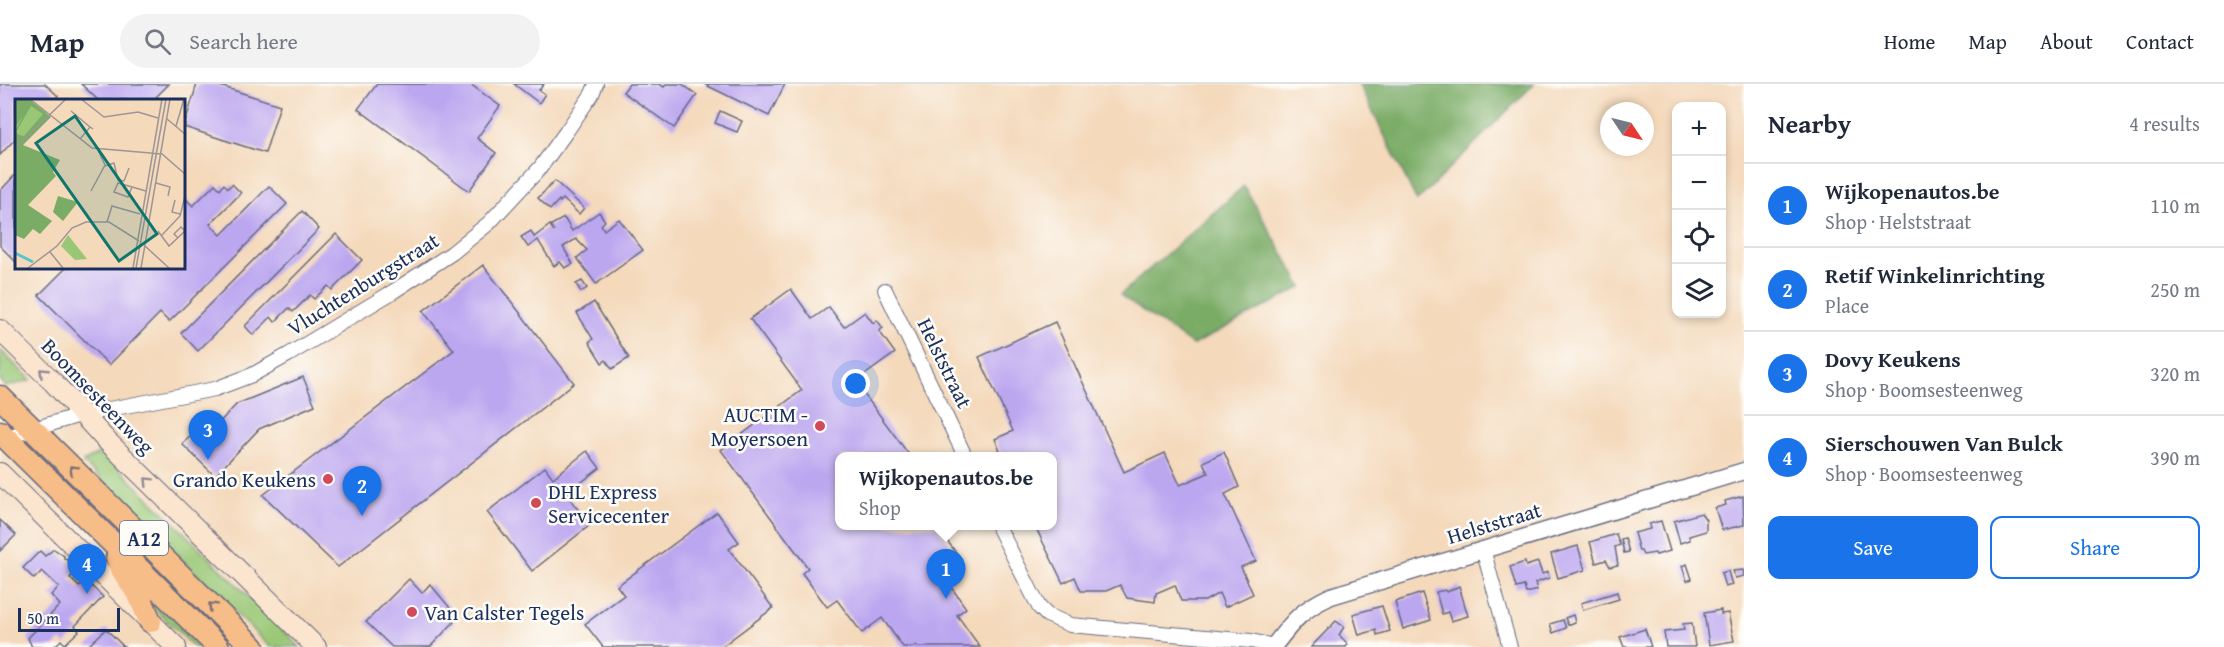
<!DOCTYPE html>
<meta charset="utf-8">
<style>
:root{--surface:#fff;--page:#f2f2f3;--text:#1f2937;--muted:#747a83;--line:#e0e1e3;--accent:#1a73e8}
body{margin:0;font-family:"Gentium Book Plus",serif;background:var(--page);color:var(--text)}
.controls{position:absolute;right:18px;top:18px;display:grid;overflow:hidden;border-radius:12px;box-shadow:0 3px 9px #0003}
.controls button{width:54px;height:54px;display:grid;place-items:center;padding:0;border:0;border-bottom:2px solid var(--line);background:var(--surface);color:var(--text);font:30px sans-serif}
.compass{position:absolute;left:1600px;top:18px;width:54px;height:54px;border-radius:50%;background:var(--surface);box-shadow:0 3px 9px #0003;rotate:125deg}
.scale{position:absolute;left:18px;bottom:15px;width:102px;box-sizing:border-box;padding-left:6px;border:3px solid #1b2f5e;border-top:0;font-size:16px;line-height:21px;white-space:nowrap;color:#1b2f5e;-webkit-text-stroke:4px #fdfcf7;paint-order:stroke}
.you{position:absolute;left:856px;top:300px;width:21px;height:21px;margin:-15px;border:4px solid #fff;border-radius:50%;background:#1a73e8;box-shadow:0 0 0 9px #1a73e833}
.badge{display:grid;place-items:center;width:39px;height:39px;border-radius:50%;background:var(--accent);color:#fff;font-size:20px;font-weight:700}
.pin{position:absolute;translate:-50% -50px;filter:drop-shadow(0 2px 3px #0008)}
.pin::after{content:'';position:absolute;top:32px;width:21px;height:18px;background:inherit;clip-path:polygon(0 0,100% 0,50% 100%)}
.popup{position:absolute;left:835px;top:368px;width:222px;height:78px;box-sizing:border-box;display:grid;place-content:center;border-radius:12px;background:var(--surface);filter:drop-shadow(0 2px 4px #0005);font-size:20px;white-space:nowrap;color:var(--muted)}
.popup b{font-size:22px;color:var(--text)}
.popup::after{content:'';position:absolute;left:50%;top:100%;margin-left:-12px;border:12px solid transparent;border-top-color:var(--surface)}
.list{margin:0;padding:0;list-style:none}
h2{display:flex;justify-content:space-between;align-items:center;height:78px;margin:0;padding:0 24px;font-size:26px}
h2 small{font-size:20px;font-weight:400;color:var(--muted)}
.list li{display:grid;grid-template-columns:39px 1fr auto;gap:18px;align-items:center;box-sizing:border-box;height:84px;padding:0 24px;border-top:2px solid var(--line)}
.list b{display:block;font-size:22px;white-space:nowrap}
.list p{margin:0;font-size:20px;white-space:nowrap;color:var(--muted)}
.list em{font-size:20px;font-style:normal;color:var(--muted)}
.actions{display:flex;gap:12px;padding:18px 24px}
.actions a{flex:1;padding:14px 0;border:2px solid var(--accent);border-radius:12px;text-align:center;font-size:21px;color:var(--accent)}
.actions .main{background:var(--accent);color:#fff}
.icon{flex:none;width:33px;height:33px;fill:none;stroke:currentColor;stroke-width:2;stroke-linecap:round;stroke-linejoin:round}
.map{position:relative;flex:none;width:1744px;height:563px;overflow:hidden}
header{display:flex;align-items:center;gap:36px;box-sizing:border-box;height:84px;padding:0 30px;background:var(--surface);border-bottom:2px solid var(--line)}
header strong{font-size:28px}
nav{display:flex;gap:33px;margin-inline-start:auto;font-size:21px}
.search{width:420px;height:54px;background:var(--page);display:flex;align-items:center;gap:15px;box-sizing:border-box;padding:0 21px;border-radius:33px;color:var(--muted);font-size:22px}
main{display:flex}
aside{flex:1;background:var(--surface)}
.map>svg:first-child{display:block}
</style>
<header>
<strong>Map</strong>
<div class="search"><svg class="icon" aria-label="search" viewBox="0 0 24 24"><circle cx="10" cy="10" r="6"/><path d="M15 15l6 6"/></svg>Search here</div>
<nav><a>Home</a><a>Map</a><a>About</a><a>Contact</a></nav>
</header>
<main>
<div class="map">
<svg width="1744" height="563" viewBox="0 0 1744 563">
<rect width="100%" height="100%" fill="#fdfcf7"/>
<filter id="ink" filterUnits="userSpaceOnUse"><feTurbulence type="fractalNoise" baseFrequency=".0167" numOctaves="2"/><feDisplacementMap in="SourceGraphic" scale="12" xChannelSelector="R" yChannelSelector="G"/><feConvolveMatrix kernelMatrix="1 2 1 2 8 2 1 2 1" color-interpolation-filters="sRGB"/></filter>
<filter id="wash" filterUnits="userSpaceOnUse"><feTurbulence type="fractalNoise" baseFrequency=".008" numOctaves="4" result="noise"/><feDisplacementMap in="SourceGraphic" scale="24" xChannelSelector="R" yChannelSelector="G"/><feGaussianBlur stdDeviation="1.35" result="paint"/><feColorMatrix in="noise" values="0 0 0 0 0 0 0 0 0 0 0 0 0 0 0 0 0 1.4 0 .05"/><feComposite in="paint" operator="in"/></filter>
<g filter="url(#wash)">
<rect width="100%" height="100%" fill="#f4d9bb"/>
<g fill="#99c775" stroke="#5a7b6a" stroke-width="1.5">
<path d="M0,266L31,296L6,303L0,296Z"/>
<path d="M102,368L300,563H270L83,378Z"/>
<path d="M148,509L202,563H194L150,520Z"/>
</g>
<g fill="#7aac66" stroke="#4a6e62" stroke-width="1.5">
<path d="M1359,0H1534L1417,117Z"/>
<path d="M1244,102L1302,203L1193,261L1120,211Z"/>
</g>
<g id="blocks">
<g fill="#bba6f0">
<path d="M0,0H45L58,12L54,16H16V54L0,71Z"/>
<path d="M81,0H169L153,16H98Z"/>
<path d="M197,0H214L280,21L265,69L184,43Z"/>
<path d="M377,0H470L500,22L477,54L496,69L469,107L358,25Z"/>
<path d="M514,0H544L539,6L545,10L539,19Z"/>
<path d="M629,0H659L664,3L666,0H682L697,11L674,44L623,8Z"/>
<path d="M704,0H785L769,32Z"/>
<path d="M720,27L742,37L737,48L715,39Z"/>
<path d="M16,90V178L0,162V107Z"/>
<path d="M555,97L584,124L579,130L563,115L560,118L559,116L550,126L538,114Z"/>
<path d="M215,100L220,105L224,100L228,104L232,100L241,109L210,140L221,151L269,102L287,120L169,238L160,229L109,281L39,211L67,183H183V112L193,122Z"/>
<path d="M302,127L319,145L198,267L181,249Z"/>
<path d="M599,128L605,137L601,141L604,146L619,135L643,166L596,200L577,174L587,166L576,155L563,163L573,180L565,184L560,178L554,182L538,156L528,163L521,153L531,147L534,153L550,141L554,148L551,141L564,134L572,147Z"/>
<path d="M336,150L362,176L332,206L328,202L314,215L310,211L293,228L289,224L275,238L271,233L253,251L245,242Z"/>
<path d="M483,181L574,299L338,483L263,411L454,266L423,227Z"/>
<path d="M582,197L587,204L581,208L576,200Z"/>
<path d="M791,205L812,235L829,223L844,243L865,228L873,239L877,236L883,244L879,247L895,269L855,298L910,372H840V442H936L961,475L942,490L966,524L957,531L980,563H918L916,561L913,563H903L882,534L862,549L837,516L827,523L802,489L808,484L721,366L802,306L750,235Z"/>
<path d="M594,218L629,274L612,285L606,276L602,279L589,258L593,255L577,229Z"/>
<path d="M1055,238L1124,388L1165,369L1180,401L1208,389L1203,378L1224,368L1239,403L1225,410L1256,477L1241,483L1253,510L1225,523L1219,509L1205,517H1181L1175,501L1156,509L1155,518L1127,514L1120,501L1106,507H1081L1075,493L1063,499L1035,442H1052V372H1002L995,355L1013,347L979,273Z"/>
<path d="M303,293L315,321L259,345L215,392L182,360L200,343L208,350L237,320Z"/>
<path d="M587,367L600,384L566,410L590,441L532,487L487,428L545,383L553,394Z"/>
<path d="M1743,412L1744,441L1722,446L1715,424L1726,421L1725,417Z"/>
<path d="M717,428L739,458L729,465L773,524L721,563H603L585,540L624,511L617,502Z"/>
<path d="M1701,429L1706,436V447L1689,452L1690,456L1680,459L1674,437Z"/>
<path d="M0,436L16,451L0,467Z"/>
<path d="M1661,437L1670,467L1656,471L1655,469L1643,471L1641,467H1639L1634,449L1650,445L1649,440Z"/>
<path d="M1616,450L1620,461L1615,463L1618,481L1610,483L1606,476L1596,479L1590,458Z"/>
<path d="M1625,454L1629,468L1624,469L1621,455Z"/>
<path d="M1578,462L1585,486L1558,494L1551,470Z"/>
<path d="M54,465L64,472V475L68,476L76,487L70,494L79,503L85,496L103,513L75,542L79,547L65,560L61,556L54,563H32L28,554L60,521L51,511L59,503L42,487L34,495L23,484L40,467L45,472Z"/>
<path d="M1525,478L1526,482L1538,478L1542,490L1548,488L1549,494L1535,499L1537,506L1526,509L1524,502L1516,504L1510,483Z"/>
<path d="M1687,480L1692,495L1687,497L1682,482Z"/>
<path d="M1743,486L1744,492L1735,494L1733,487Z"/>
<path d="M1728,487L1732,501L1725,503L1721,489Z"/>
<path d="M409,495L422,509L430,500L451,525L446,531L454,538L430,563H392L366,538Z"/>
<path d="M1459,502L1468,532L1451,537L1448,528L1442,530L1436,508L1445,506L1447,508Z"/>
<path d="M1617,508L1619,515L1583,526L1581,519Z"/>
<path d="M1422,509L1431,536L1403,545L1395,518Z"/>
<path d="M1382,522L1390,547L1377,551L1376,546L1359,551L1353,530Z"/>
<path d="M1721,526V530L1728,529L1734,557L1709,561L1704,529Z"/>
<path d="M1573,531L1575,538L1568,541L1565,534Z"/>
<path d="M1563,536L1566,544L1553,549L1550,540Z"/>
<path d="M1336,537L1344,543L1339,551L1348,560L1346,563H1311Z"/>
<path d="M1692,539L1695,563H1666L1664,548L1684,546L1683,540Z"/>
<path d="M106,545L124,563H87Z"/>
<path d="M1645,545L1651,563H1624L1620,553Z"/>
</g>
</g>
</g>
<g filter="url(#ink)">
<use href="#blocks" fill-opacity="0" stroke="#676a7f" stroke-width="1.5"/>
<g fill="none" stroke-linecap="round" stroke-linejoin="round">
<defs>
<g id="minor">
<path d="M885,206L965,372"/>
<path d="M1,355L83,330L215,305L252,291L288,271L394,207L452,169L489,139L540,84L566,48L592,10L596,0"/>
<path d="M998,442L1039,523L1047,531L1070,541L1251,557L1274,562"/>
<path d="M1483,465L1510,563"/>
</g>
<path id="tertiary" d="M1273,563C1293,537 1301,526 1331,512L1744,387"/>
<g id="secondary">
<path d="M0,246L53,298L105,355L316,563"/>
<path d="M0,389L176,563"/>
</g>
<g id="trunk">
<path d="M0,313L253,563"/>
<path d="M0,348L218,563"/>
<path d="M117,474L121,484L140,513L150,537"/>
</g>
</defs>
<use href="#minor" stroke="#676a7f" stroke-width="16"/>
<use href="#tertiary" stroke="#676a7f" stroke-width="19"/>
<use href="#secondary" stroke="#676a7f" stroke-width="22"/>
<use href="#trunk" stroke="#676a7f" stroke-width="25"/>
<use href="#minor" stroke="#fff" stroke-width="14"/>
<use href="#tertiary" stroke="#fff" stroke-width="16"/>
<use href="#secondary" stroke="#fce5cf" stroke-width="20"/>
<use href="#trunk" stroke="#f7bd88" stroke-width="22"/>
</g>
<defs><path id="oneway-chevron" d="M-2-3.5L2.5 0L-2 3.5" fill="none" stroke-width="1.6" stroke-linecap="round" stroke-linejoin="round" transform="scale(1.5)"/></defs>
<g stroke="#8c8a96">
<use href="#oneway-chevron" transform="translate(43 288) rotate(-136)"/>
<use href="#oneway-chevron" transform="translate(148 397) rotate(-135)"/>
</g>
<g stroke="#7e6f71">
<use href="#oneway-chevron" transform="translate(73 385) rotate(-135)"/>
<use href="#oneway-chevron" transform="translate(212 522) rotate(-135)"/>
</g>
</g>
<g fill="#d1495b" stroke="#fdfcf7" stroke-width="2">
<circle cx="820" cy="342" r="6"/>
<circle cx="328" cy="395" r="6"/>
<circle cx="536" cy="419" r="6"/>
<circle cx="412" cy="528" r="6"/>
</g>
<g text-anchor="middle" dominant-baseline="central" stroke-width="5" stroke-linejoin="round" paint-order="stroke">
<rect fill="#fdfcf7" stroke="#5f6c8c" stroke-width="1.5" x="120" y="437" width="48" height="34" rx="4.5"/>
<g font-size="20" font-weight="bold" fill="#1b2f5e">
<text x="144" y="454">A12</text>
</g>
<g font-size="21" fill="#1b2f5e" stroke="#fdfcf7">
<text transform="translate(363 200) rotate(-32)">Vluchtenburgstraat</text>
<text transform="translate(945 279) rotate(64)">Helststraat</text>
<text transform="translate(98 312) rotate(46)">Boomsesteenweg</text>
<text transform="translate(1494 439) rotate(-17)">Helststraat</text>
</g>
<g font-size="21" fill="#1b2f5e" stroke="#fdfcf7" text-anchor="end">
<text x="808" y="330">AUCTIM -<tspan x="808" dy="24">Moyersoen</tspan></text>
<text x="316" y="395">Grando Keukens</text>
<text x="548" y="407" text-anchor="start">DHL Express<tspan x="548" dy="24">Servicecenter</tspan></text>
<text x="424" y="528" text-anchor="start">Van Calster Tegels</text>
</g>
</g>
<g transform="translate(15 15)">
<rect width="170" height="170" fill="#f4d9bb"/>
<path d="M0,0H13L32,14L0,47ZM53,136L72,160L60,161L46,147Z" fill="#99c775"/>
<path d="M0,0H14L36,18L8,46L45,61L38,73L41,77L13,106L37,122L25,135L18,130L9,140L0,136V32L8,17L0,28ZM16,7L28,15L9,37L4,36L1,33ZM43,97L63,103L48,122L38,113Z" fill="#7aac66" fill-rule="evenodd"/>
<path fill="none" stroke="#57c5ce" stroke-width="3" d="M0,154L18,163"/>
<path fill="none" stroke="#9d9596" stroke-width="1.5" d="M15,0L77,49L147,55L170,75M66,0L89,18L123,13L143,19M56,12L75,28M152,20L170,35M161,27L169,0M65,40L75,28L78,30M0,49L51,0M90,67L99,64L103,81L109,82L114,69M141,84L155,88L153,97M117,88L113,98L99,93L103,84L131,92M76,92L90,66L82,49M160,101L157,113L165,115M92,123L97,107L125,115M143,132L154,147L170,132M147,136L165,117L170,97M163,139L159,135L166,128L170,132M130,147L154,169M35,153L48,169M13,169L42,147L57,129L71,123H94L124,142M118,169L147,0M121,169L151,0M126,169L155,0"/>
<path fill="#0f766e" fill-opacity="0.15" stroke="#0f766e" stroke-width="3" d="M60,17L142,135L104,162L21,44Z"/>
<rect width="170" height="170" fill="none" stroke="#1b2f5e" stroke-width="3"/>
</g>
</svg>
<div class="controls">
<button>+</button>
<button>−</button>
<button><svg class="icon" aria-label="locate" viewBox="0 0 24 24"><circle cx="12" cy="12" r="6"/><path d="M12 2v4M12 18v4M2 12h4M18 12h4"/></svg></button>
<button><svg class="icon" aria-label="layers" viewBox="0 0 24 24"><path d="M12 4l9 5-9 5-9-5zM3 14l9 5 9-5"/></svg></button>
</div>
<svg class="compass" viewBox="-18 -18 36 36"><path d="M0-13l5 13h-10z" fill="#e53935"/><path d="M0 13l5-13h-10z" fill="#747a83"/></svg>
<div class="scale">50 m</div>
<div class="you"></div>
<div class="pin badge" style="left:946px;top:515px">1</div>
<div class="popup"><b>Wijkopenautos.be</b>Shop</div>
<div class="pin badge" style="left:362px;top:432px">2</div>
<div class="pin badge" style="left:208px;top:376px">3</div>
<div class="pin badge" style="left:87px;top:510px">4</div>
</div>
<aside>
<h2>Nearby<small>4 results</small></h2>
<ul class="list">
<li><span class="badge">1</span><div><b>Wijkopenautos.be</b><p>Shop · Helststraat</p></div><em>110 m</em></li>
<li><span class="badge">2</span><div><b>Retif Winkelinrichting</b><p>Place</p></div><em>250 m</em></li>
<li><span class="badge">3</span><div><b>Dovy Keukens</b><p>Shop · Boomsesteenweg</p></div><em>320 m</em></li>
<li><span class="badge">4</span><div><b>Sierschouwen Van Bulck</b><p>Shop · Boomsesteenweg</p></div><em>390 m</em></li>
</ul>
<div class="actions"><a class="main">Save</a><a>Share</a></div>
</aside>
</main>
